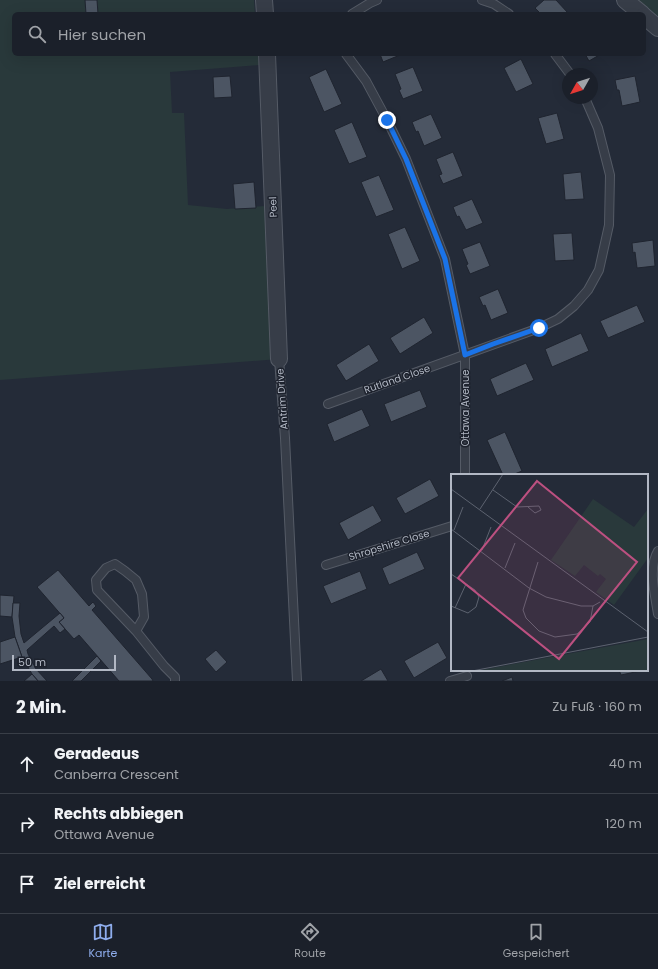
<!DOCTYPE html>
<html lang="de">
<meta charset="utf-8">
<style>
:root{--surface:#1b202a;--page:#282d36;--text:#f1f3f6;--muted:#a0a3a8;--line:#393e47;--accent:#8faded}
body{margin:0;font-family:Poppins,sans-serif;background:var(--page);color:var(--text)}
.compass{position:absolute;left:562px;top:68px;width:36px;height:36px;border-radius:50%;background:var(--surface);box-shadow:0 4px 16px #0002;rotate:231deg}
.scale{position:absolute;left:12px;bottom:10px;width:104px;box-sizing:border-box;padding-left:4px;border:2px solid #b2b8c4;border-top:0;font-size:11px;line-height:14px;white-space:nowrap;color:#b2b8c4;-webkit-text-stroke:3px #1d222d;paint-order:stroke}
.stop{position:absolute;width:12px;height:12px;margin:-9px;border:3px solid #1a73e8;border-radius:50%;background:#fff}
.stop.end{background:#1a73e8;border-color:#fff;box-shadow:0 1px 4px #0008}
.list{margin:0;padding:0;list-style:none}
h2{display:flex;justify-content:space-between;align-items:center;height:52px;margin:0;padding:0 16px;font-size:17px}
h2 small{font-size:13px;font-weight:400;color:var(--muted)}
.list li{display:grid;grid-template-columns:26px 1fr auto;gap:12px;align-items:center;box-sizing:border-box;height:60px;padding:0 16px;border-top:1px solid var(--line)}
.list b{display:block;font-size:15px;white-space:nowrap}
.list p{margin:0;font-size:13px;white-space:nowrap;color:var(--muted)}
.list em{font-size:13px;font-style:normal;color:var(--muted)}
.icon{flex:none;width:22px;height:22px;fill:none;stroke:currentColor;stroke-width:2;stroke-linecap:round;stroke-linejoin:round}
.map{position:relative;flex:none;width:658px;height:681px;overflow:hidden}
.search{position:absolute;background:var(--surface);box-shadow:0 4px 16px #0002;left:12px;right:12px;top:12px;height:44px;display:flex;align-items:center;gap:10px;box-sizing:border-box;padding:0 14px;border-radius:6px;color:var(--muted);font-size:15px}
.sheet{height:232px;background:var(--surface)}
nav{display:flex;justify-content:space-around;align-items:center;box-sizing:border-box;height:56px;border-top:1px solid var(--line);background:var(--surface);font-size:11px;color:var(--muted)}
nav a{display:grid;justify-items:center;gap:2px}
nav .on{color:var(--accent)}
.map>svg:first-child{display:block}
</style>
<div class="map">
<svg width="658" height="681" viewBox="0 0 658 681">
<rect width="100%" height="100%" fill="#242b38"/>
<g fill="#29393b">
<path d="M0,0H254L255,14H14V54H258L259,65L170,72L172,113H184L188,205L227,209L265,206L279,359L0,380Z"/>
<path d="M631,0H658V23Z"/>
</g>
<g fill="#4c5563" stroke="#1f242f">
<path d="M85,0H97L98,14H86Z"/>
<path d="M544,0H556L568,13L567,14H541L535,8Z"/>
<path d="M380,54H400V55L383,62Z"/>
<path d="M585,54H601L589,61Z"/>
<path d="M521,59L533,84L516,92L504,68Z"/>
<path d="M413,67L423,91L403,99L399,90L401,89L395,74Z"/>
<path d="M326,69L342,104L324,112L309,77Z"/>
<path d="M230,76L232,97L214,98L213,77Z"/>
<path d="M635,76L640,102L622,106L619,90H617L615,80Z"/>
<path d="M557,113L564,139L546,144L538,118Z"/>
<path d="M431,114L442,138L424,146L418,131L416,132L412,122Z"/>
<path d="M352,122L367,157L349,164L334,130Z"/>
<path d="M453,152L463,176L443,184L439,175L442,174L436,159Z"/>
<path d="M581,172L584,199L565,200L563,174Z"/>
<path d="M379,175L394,210L376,217L361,182Z"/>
<path d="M254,182L256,208L235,209L233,184Z"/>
<path d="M472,199L483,223L466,230L459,216L457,217L453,207Z"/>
<path d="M405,227L420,261L402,269L388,234Z"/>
<path d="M572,233L574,260L555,261L553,234Z"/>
<path d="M653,240L655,266L637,268L635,252L633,253L632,243Z"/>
<path d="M480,242L490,266L470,274L466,265L468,264L462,249Z"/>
<path d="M498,289L508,313L491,320L485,305L483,306L479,297Z"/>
<path d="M637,305L645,322L608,338L600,321Z"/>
<path d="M424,317L433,333L400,354L390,338Z"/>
<path d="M581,333L589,351L552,367L545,349Z"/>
<path d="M369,344L379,361L346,381L336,365Z"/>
<path d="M526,363L534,380L497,396L490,379Z"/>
<path d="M420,390L427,407L391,422L384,404Z"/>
<path d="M362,409L370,426L334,442L327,424Z"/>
<path d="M505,432L522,471L512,475H503L487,440Z"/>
<path d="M430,479L439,496L405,514L396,498Z"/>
<path d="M373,505L382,521L348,540L339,523Z"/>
<path d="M417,552L425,569L389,585L382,568Z"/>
<path d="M58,570L89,606L93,602L96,606L92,610L152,679L153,681H119L79,635L74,639L65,629L59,622L64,618L37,587Z"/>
<path d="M360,571L367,589L331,604L323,586Z"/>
<path d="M0,595L14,596L12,617L0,616Z"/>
<path d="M13,603H20L19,616L21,634L24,643L60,613L64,618L59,622L65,629L60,633L54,626L27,650L28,654L36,669L47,681H38L32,674L22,657L15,637L12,617Z"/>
<path d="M15,637L22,657L0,664V642Z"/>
<path d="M438,642L447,658L414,678L404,661Z"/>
<path d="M216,650L227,662L216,672L205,659Z"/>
<path d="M97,656L101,661L81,681H72Z"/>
<path d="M381,669L388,681H361Z"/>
<path d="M619,670H639L640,671L621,675Z"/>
<path d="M32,674L38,681H24Z"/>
<path d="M512,677L513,681H502Z"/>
</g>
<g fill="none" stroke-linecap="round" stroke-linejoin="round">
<defs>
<g id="lane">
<path d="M482,0L494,4L509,14"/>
<path d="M352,14L370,3L377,0"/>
<path d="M346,54L366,81L387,120L406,159L445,259L465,355V475"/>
<path d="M555,54L570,74"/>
<path d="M279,359L285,438L297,681"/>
<path d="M328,404L539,328L558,319L574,306L588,290L599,270L609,225L610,175L598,128L585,98"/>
<path d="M658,551C648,567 655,595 658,614"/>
<path d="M326,565L452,526"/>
<path d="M136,631L144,617L142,594L136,580L125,571L115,564L106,568L96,580L97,590L136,631L164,666L175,677V681"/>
<path d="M450,681L467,676"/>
</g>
<g id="street">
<path d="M264,0L265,14"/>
<path d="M625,0L642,14"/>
<path d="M644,16L658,28"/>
<path d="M267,54L279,359"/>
</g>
</defs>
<use href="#lane" stroke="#555b66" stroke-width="10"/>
<use href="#street" stroke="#555b66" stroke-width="18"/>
<use href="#lane" stroke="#373d48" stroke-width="8"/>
<use href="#street" stroke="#373d48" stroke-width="16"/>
</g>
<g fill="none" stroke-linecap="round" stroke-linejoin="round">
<path stroke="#1a73e8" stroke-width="5" d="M387,120L406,159L445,259L465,355L493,344L539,328"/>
</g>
<g text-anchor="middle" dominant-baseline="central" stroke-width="3" stroke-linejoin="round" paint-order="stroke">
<g font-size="10" fill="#b2b8c4" stroke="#1d222d">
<text transform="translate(273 207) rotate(-92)">Peel</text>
<text transform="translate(397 379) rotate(-19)">Rutland Close</text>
<text transform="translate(282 399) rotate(-94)">Antrim Drive</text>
<text transform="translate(465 408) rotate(-90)">Ottawa Avenue</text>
<text transform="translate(389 545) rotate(-17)">Shropshire Close</text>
</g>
</g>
<g transform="translate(451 474)">
<rect width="197" height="197" fill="#242b38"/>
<path d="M142,25L183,53L197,35V84L163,131L145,118L155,105L149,100L147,102L133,91L124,102L100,86ZM197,165V197H25Z" fill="#29393b"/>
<path fill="none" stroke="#5d6370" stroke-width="1" d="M0,15L197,158M42,16L66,33L88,32L90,36L84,39L77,33M29,35L52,0M0,55L78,114L95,123L130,132H142L149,128M3,56L12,33M31,76L40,53M87,88L72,136L75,144L88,157L104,163L126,160L139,148L142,132M54,94L64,69M0,100L24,116L28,123L25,133L17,139L0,132M4,134L15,110M21,197L197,163"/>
<path fill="#bc5080" fill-opacity="0.15" stroke="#bc5080" stroke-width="2" d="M86,7L186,88L108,185L7,104Z"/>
<rect width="197" height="197" fill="none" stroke="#b2b8c4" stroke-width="2"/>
</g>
</svg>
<svg class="compass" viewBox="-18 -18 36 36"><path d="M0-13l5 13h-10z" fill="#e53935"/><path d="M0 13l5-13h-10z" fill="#a0a3a8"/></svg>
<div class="scale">50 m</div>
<div class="stop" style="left:539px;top:328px"></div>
<div class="stop end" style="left:387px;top:120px"></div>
<div class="search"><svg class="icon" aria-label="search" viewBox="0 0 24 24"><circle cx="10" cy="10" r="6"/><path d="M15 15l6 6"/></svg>Hier suchen</div>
</div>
<section class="sheet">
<h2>2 Min.<small>Zu Fuß · 160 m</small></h2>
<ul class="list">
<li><svg class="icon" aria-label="ahead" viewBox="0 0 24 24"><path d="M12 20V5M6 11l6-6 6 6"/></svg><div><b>Geradeaus</b><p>Canberra Crescent</p></div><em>40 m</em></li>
<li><svg class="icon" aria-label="right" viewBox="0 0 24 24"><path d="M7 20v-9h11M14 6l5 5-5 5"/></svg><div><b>Rechts abbiegen</b><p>Ottawa Avenue</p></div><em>120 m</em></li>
<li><svg class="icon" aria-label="arrive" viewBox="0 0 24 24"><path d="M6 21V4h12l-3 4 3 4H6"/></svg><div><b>Ziel erreicht</b></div></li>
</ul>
</section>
<nav>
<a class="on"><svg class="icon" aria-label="map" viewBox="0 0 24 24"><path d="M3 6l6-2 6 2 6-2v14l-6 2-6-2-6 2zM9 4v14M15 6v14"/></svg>Karte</a>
<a><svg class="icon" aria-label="directions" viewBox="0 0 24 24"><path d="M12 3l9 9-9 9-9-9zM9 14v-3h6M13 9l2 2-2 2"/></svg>Route</a>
<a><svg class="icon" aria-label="saved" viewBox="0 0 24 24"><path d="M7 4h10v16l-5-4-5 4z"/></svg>Gespeichert</a>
</nav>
